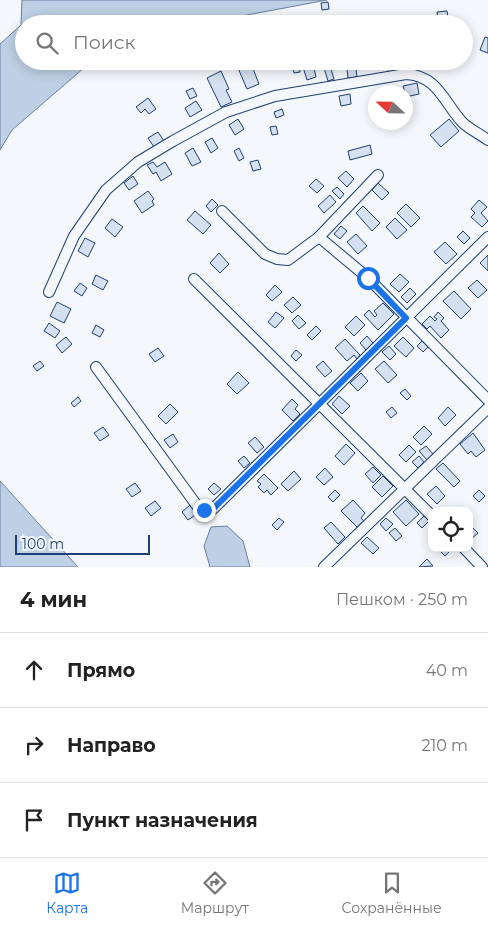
<!DOCTYPE html>
<html lang="ru">
<meta charset="utf-8">
<style>
:root{--surface:#fff;--page:#f6f6f6;--text:#222;--muted:#767676;--line:#e0e0e0;--accent:#1a73e8}
body{margin:0;font-family:Montserrat,sans-serif;background:var(--page);color:var(--text)}
.controls{position:absolute;right:15px;bottom:15px;display:grid;overflow:hidden;border-radius:10px;box-shadow:0 2px 12px #0003}
.controls button{width:45px;height:45px;display:grid;place-items:center;padding:0;border:0;border-bottom:1px solid var(--line);background:var(--surface);color:var(--text);font:25px sans-serif}
.compass{position:absolute;left:368px;top:85px;width:45px;height:45px;border-radius:50%;background:var(--surface);box-shadow:0 2px 12px #0003;rotate:292deg}
.scale{position:absolute;left:15px;bottom:12px;width:135px;box-sizing:border-box;padding-left:5px;border:2px solid #1d3f73;border-top:0;font-size:14px;line-height:18px;white-space:nowrap;color:#1d3f73;-webkit-text-stroke:4px #f4f7fb;paint-order:stroke}
.stop{position:absolute;width:15px;height:15px;margin:-11px;border:4px solid #1a73e8;border-radius:50%;background:#fff}
.stop.end{background:#1a73e8;border-color:#fff;box-shadow:0 1px 5px #0008}
.list{margin:0;padding:0;list-style:none}
h2{display:flex;justify-content:space-between;align-items:center;height:65px;margin:0;padding:0 20px;font-size:21px}
h2 small{font-size:16px;font-weight:400;color:var(--muted)}
.list li{display:grid;grid-template-columns:32px 1fr auto;gap:15px;align-items:center;box-sizing:border-box;height:75px;padding:0 20px;border-top:1px solid var(--line)}
.list b{display:block;font-size:19px;white-space:nowrap}
.list em{font-size:16px;font-style:normal;color:var(--muted)}
.icon{flex:none;width:28px;height:28px;fill:none;stroke:currentColor;stroke-width:2;stroke-linecap:round;stroke-linejoin:round}
.map{position:relative;flex:none;width:488px;height:567px;overflow:hidden}
.search{position:absolute;background:var(--surface);box-shadow:0 2px 12px #0003;left:15px;right:15px;top:15px;height:55px;display:flex;align-items:center;gap:12px;box-sizing:border-box;padding:0 18px;border-radius:28px;color:var(--muted);font-size:19px}
.sheet{height:290px;background:var(--surface)}
nav{display:flex;justify-content:space-around;align-items:center;box-sizing:border-box;height:70px;border-top:1px solid var(--line);background:var(--surface);font-size:14px;color:var(--muted)}
nav a{display:grid;justify-items:center;gap:2px}
nav .on{color:var(--accent)}
.map>svg:first-child{display:block}
</style>
<div class="map">
<svg width="488" height="567" viewBox="0 0 488 567">
<rect width="100%" height="100%" fill="#f4f7fb"/>
<g fill="#bed0e5" stroke="#687fa3">
<path d="M22,0H327L199,24H24V61H92L12,130L0,150V44L21,25Z"/>
<path d="M0,481L78,567H0Z"/>
<path d="M227,526L243,541L250,567H210L204,546L211,527Z"/>
</g>
<g fill="#d5e0f0" stroke="#1d3f73">
<path d="M328,2L329,9L322,10L321,3Z"/>
<path d="M447,11L449,24H439L437,12Z"/>
<path d="M485,37L488,38V53L480,50Z"/>
<path d="M235,61H250L259,84L247,89Z"/>
<path d="M346,61H355L357,77L348,78Z"/>
<path d="M385,61H393L394,68L387,70Z"/>
<path d="M400,61H408L409,67L402,69Z"/>
<path d="M299,64L300,72L294,73L292,66Z"/>
<path d="M313,64L316,77L307,80L303,67Z"/>
<path d="M330,66L334,79L328,81L324,68Z"/>
<path d="M221,71L229,89L226,90L232,102L221,107L207,78Z"/>
<path d="M417,83L419,94L406,97L403,86Z"/>
<path d="M391,86L392,92H384L382,88Z"/>
<path d="M193,88L197,96L190,99L186,91Z"/>
<path d="M350,94L351,104L341,106L339,96Z"/>
<path d="M148,98L156,109L149,114L145,109L141,113L136,107Z"/>
<path d="M196,101L202,110L190,117L185,108Z"/>
<path d="M282,109L284,115L276,118L274,112Z"/>
<path d="M238,119L244,129L235,135L229,125Z"/>
<path d="M449,119L459,131L441,147L430,135Z"/>
<path d="M276,126L278,134L272,135L270,127Z"/>
<path d="M158,132L164,141L154,147L148,138Z"/>
<path d="M212,138L218,148L211,153L205,142Z"/>
<path d="M370,145L372,154L350,160L348,151Z"/>
<path d="M193,148L201,162L192,166L185,153Z"/>
<path d="M239,148L244,158L239,161L234,151Z"/>
<path d="M258,160L261,169L253,171L250,162Z"/>
<path d="M153,162L157,167L165,162L172,174L161,181L156,172L153,174L147,165Z"/>
<path d="M346,171L354,179L347,187L338,178Z"/>
<path d="M133,176L138,184L129,190L124,183Z"/>
<path d="M316,179L324,186L317,193L309,186Z"/>
<path d="M378,183L389,193L382,200L372,190Z"/>
<path d="M337,187L344,194L340,199L332,191Z"/>
<path d="M148,191L154,199L152,201L154,205L142,213L134,201Z"/>
<path d="M330,195L336,202L324,213L318,206Z"/>
<path d="M212,199L218,205L211,212L206,206Z"/>
<path d="M479,200L487,207L481,213L488,221L482,227L471,217L475,213L471,209Z"/>
<path d="M406,204L420,218L411,227L397,213Z"/>
<path d="M363,206L380,223L372,231L356,213Z"/>
<path d="M195,211L211,225L203,234L187,220Z"/>
<path d="M395,218L407,230L397,239L386,227Z"/>
<path d="M112,219L123,227L115,237L105,228Z"/>
<path d="M341,226L347,231L340,239L334,234Z"/>
<path d="M463,231L470,238L464,244L457,237Z"/>
<path d="M356,234L367,246L358,254L347,242Z"/>
<path d="M85,238L95,243L88,257L78,251Z"/>
<path d="M445,242L457,254L446,264L434,252Z"/>
<path d="M219,253L229,264L220,273L210,263Z"/>
<path d="M488,255V271L480,263Z"/>
<path d="M400,274L409,282L399,292L390,284Z"/>
<path d="M96,275L108,281L103,290L92,284Z"/>
<path d="M477,280L487,290L478,298L468,288Z"/>
<path d="M80,283L87,288L82,296L74,291Z"/>
<path d="M275,285L282,292L272,301L266,295Z"/>
<path d="M410,288L416,294L407,303L401,297Z"/>
<path d="M454,291L471,309L461,319L443,301Z"/>
<path d="M293,297L301,305L292,313L284,305Z"/>
<path d="M57,302L71,309L64,323L50,316Z"/>
<path d="M383,303L394,314L378,330L364,315L369,310L375,317L377,315L374,311Z"/>
<path d="M276,312L284,318L275,328L268,322Z"/>
<path d="M438,312L444,318L441,321L449,330L441,338L430,326L427,329L422,324L430,316L435,321L437,319L434,317Z"/>
<path d="M298,315L306,323L299,329L292,321Z"/>
<path d="M356,316L365,325L354,336L345,327Z"/>
<path d="M49,323L60,331L55,338L44,331Z"/>
<path d="M96,325L104,330L100,337L92,333Z"/>
<path d="M316,326L321,331L312,340L307,335Z"/>
<path d="M367,336L373,343L366,350L360,343Z"/>
<path d="M66,337L72,344L62,353L56,345Z"/>
<path d="M403,337L414,348L406,357L394,346Z"/>
<path d="M345,339L360,355L357,359L354,355L347,361L335,348Z"/>
<path d="M422,341L428,347L423,352L417,346Z"/>
<path d="M389,346L396,354L390,360L382,352Z"/>
<path d="M158,348L164,356L155,362L149,354Z"/>
<path d="M296,350L302,355L296,361L291,356Z"/>
<path d="M40,361L44,366L37,371L33,366Z"/>
<path d="M323,361L332,371L325,377L316,367Z"/>
<path d="M384,361L397,375L388,383L375,369Z"/>
<path d="M238,372L249,383L237,394L227,384Z"/>
<path d="M361,373L368,381L358,391L350,383Z"/>
<path d="M405,389L411,396L407,400L400,393Z"/>
<path d="M339,396L350,406L342,414L332,404Z"/>
<path d="M78,397L81,401L74,407L71,403Z"/>
<path d="M292,399L298,405L295,409L300,414L293,421L282,410Z"/>
<path d="M170,404L178,412L166,424L158,416Z"/>
<path d="M392,407L397,413L391,418L386,412Z"/>
<path d="M448,407L456,415L445,426L438,418Z"/>
<path d="M424,426L432,434L421,445L413,437Z"/>
<path d="M103,427L109,435L100,441L94,433Z"/>
<path d="M473,433L485,450L476,457L471,451L468,454L460,444Z"/>
<path d="M173,434L178,442L170,448L164,440Z"/>
<path d="M255,437L264,447L257,453L248,443Z"/>
<path d="M346,444L355,453L344,465L335,456Z"/>
<path d="M409,445L416,452L406,462L399,455Z"/>
<path d="M426,446L433,454L427,460L419,451Z"/>
<path d="M244,456L250,463L244,468L238,461Z"/>
<path d="M419,456L424,462L418,468L412,462Z"/>
<path d="M443,463L460,481L454,487L436,469Z"/>
<path d="M373,467L381,475L373,483L365,474Z"/>
<path d="M325,468L333,477L324,485L316,477Z"/>
<path d="M294,471L301,479L288,491L281,484Z"/>
<path d="M264,474L278,488L271,495L267,490L264,493L258,487L261,484L257,481Z"/>
<path d="M383,476L393,486L382,497L372,487Z"/>
<path d="M135,483L141,491L132,497L126,489Z"/>
<path d="M214,483L221,489L214,495L208,489Z"/>
<path d="M436,486L445,496L437,504L427,494Z"/>
<path d="M335,490L340,495L333,502L328,497Z"/>
<path d="M479,490L485,496L479,502L473,496Z"/>
<path d="M353,500L365,513L361,518L364,521L357,527L341,511Z"/>
<path d="M406,500L419,514L406,526L393,512Z"/>
<path d="M155,501L161,508L151,516L145,508Z"/>
<path d="M190,505L197,514L188,520L182,512Z"/>
<path d="M424,516L429,521L422,528L417,523Z"/>
<path d="M279,518L284,522L277,530L272,525Z"/>
<path d="M386,518L393,524L386,531L380,524Z"/>
<path d="M469,520L472,523L470,525L478,533L469,541Z"/>
<path d="M331,522L345,537L338,544L324,528Z"/>
<path d="M395,528L402,536L396,541L389,533Z"/>
<path d="M367,537L379,548L373,554L361,543Z"/>
<path d="M437,548H449L451,550L445,556Z"/>
<path d="M427,559L433,566L419,567Z"/>
</g>
<g fill="none" stroke-linecap="round" stroke-linejoin="round">
<defs>
<g id="minor">
<path d="M378,175L319,237L368,278L488,400"/>
<path d="M222,211L265,254L277,259L288,260L319,237"/>
<path d="M194,279L432,516"/>
<path d="M49,292L74,236L106,190L138,162L173,141L226,112L275,96L406,74C438,76 443,101 462,122C469,129 480,134 488,140"/>
<path d="M96,367L198,507L204,510L213,509L488,237"/>
<path d="M464,548L482,567"/>
<path d="M324,567L488,408"/>
</g>
</defs>
<use href="#minor" stroke="#1d3f73" stroke-width="12"/>
<use href="#minor" stroke="#f4f7fb" stroke-width="10"/>
</g>
<g fill="none" stroke-linecap="round" stroke-linejoin="round">
<path stroke="#1a73e8" stroke-width="6" d="M204,510L213,509L406,318L368,278"/>
</g>
</svg>
<div class="controls">
<button><svg class="icon" aria-label="locate" viewBox="0 0 24 24"><circle cx="12" cy="12" r="6"/><path d="M12 2v4M12 18v4M2 12h4M18 12h4"/></svg></button>
</div>
<svg class="compass" viewBox="-18 -18 36 36"><path d="M0-13l5 13h-10z" fill="#e53935"/><path d="M0 13l5-13h-10z" fill="#767676"/></svg>
<div class="scale">100 m</div>
<div class="stop" style="left:368px;top:278px"></div>
<div class="stop end" style="left:204px;top:510px"></div>
<div class="search"><svg class="icon" aria-label="search" viewBox="0 0 24 24"><circle cx="10" cy="10" r="6"/><path d="M15 15l6 6"/></svg>Поиск</div>
</div>
<section class="sheet">
<h2>4 мин<small>Пешком · 250 m</small></h2>
<ul class="list">
<li><svg class="icon" aria-label="ahead" viewBox="0 0 24 24"><path d="M12 20V5M6 11l6-6 6 6"/></svg><div><b>Прямо</b></div><em>40 m</em></li>
<li><svg class="icon" aria-label="right" viewBox="0 0 24 24"><path d="M7 20v-9h11M14 6l5 5-5 5"/></svg><div><b>Направо</b></div><em>210 m</em></li>
<li><svg class="icon" aria-label="arrive" viewBox="0 0 24 24"><path d="M6 21V4h12l-3 4 3 4H6"/></svg><div><b>Пункт назначения</b></div></li>
</ul>
</section>
<nav>
<a class="on"><svg class="icon" aria-label="map" viewBox="0 0 24 24"><path d="M3 6l6-2 6 2 6-2v14l-6 2-6-2-6 2zM9 4v14M15 6v14"/></svg>Карта</a>
<a><svg class="icon" aria-label="directions" viewBox="0 0 24 24"><path d="M12 3l9 9-9 9-9-9zM9 14v-3h6M13 9l2 2-2 2"/></svg>Маршрут</a>
<a><svg class="icon" aria-label="saved" viewBox="0 0 24 24"><path d="M7 4h10v16l-5-4-5 4z"/></svg>Сохранённые</a>
</nav>
